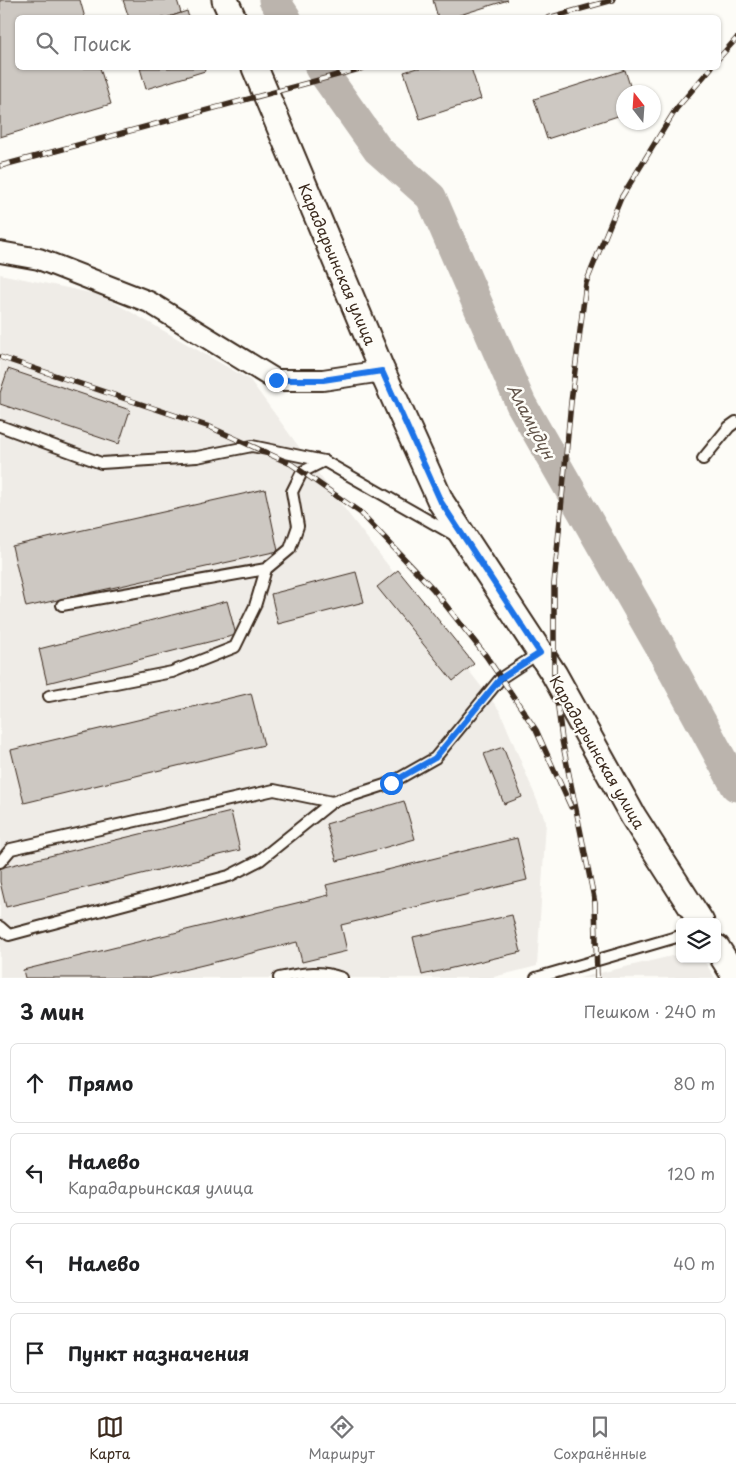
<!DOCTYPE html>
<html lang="ru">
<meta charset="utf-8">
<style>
:root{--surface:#fff;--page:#f2f2f2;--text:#202124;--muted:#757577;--line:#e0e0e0;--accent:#3b2a1e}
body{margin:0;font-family:"Playpen Sans",sans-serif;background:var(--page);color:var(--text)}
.controls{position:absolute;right:15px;bottom:15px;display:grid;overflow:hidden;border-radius:8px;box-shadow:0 1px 4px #0004}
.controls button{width:45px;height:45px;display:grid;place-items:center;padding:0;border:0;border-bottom:1px solid var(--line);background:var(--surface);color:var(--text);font:25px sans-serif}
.compass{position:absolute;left:616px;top:85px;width:45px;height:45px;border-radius:50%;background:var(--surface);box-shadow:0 1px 4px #0004;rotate:343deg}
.stop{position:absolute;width:15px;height:15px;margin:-11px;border:4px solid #1a73e8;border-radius:50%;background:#fff}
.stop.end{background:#1a73e8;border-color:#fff;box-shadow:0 1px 5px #0008}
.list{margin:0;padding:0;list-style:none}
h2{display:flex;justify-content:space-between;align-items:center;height:65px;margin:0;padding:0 20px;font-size:21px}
h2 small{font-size:16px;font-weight:400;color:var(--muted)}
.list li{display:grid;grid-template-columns:32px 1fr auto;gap:15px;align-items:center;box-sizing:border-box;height:80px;margin:0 10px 10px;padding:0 10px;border:1px solid var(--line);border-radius:8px}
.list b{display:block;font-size:19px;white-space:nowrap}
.list p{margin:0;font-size:16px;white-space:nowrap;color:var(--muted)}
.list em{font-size:16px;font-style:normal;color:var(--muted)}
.icon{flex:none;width:28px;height:28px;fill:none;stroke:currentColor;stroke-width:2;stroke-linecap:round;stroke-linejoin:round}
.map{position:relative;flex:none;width:736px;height:978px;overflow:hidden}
.search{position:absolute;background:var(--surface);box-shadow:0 1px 4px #0004;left:15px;right:15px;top:15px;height:55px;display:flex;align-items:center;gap:12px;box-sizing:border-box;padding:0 18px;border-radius:8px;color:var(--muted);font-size:19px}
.sheet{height:425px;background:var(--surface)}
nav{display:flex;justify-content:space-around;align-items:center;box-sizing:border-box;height:70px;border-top:1px solid var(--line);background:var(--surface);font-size:14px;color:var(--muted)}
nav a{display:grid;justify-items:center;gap:2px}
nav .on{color:var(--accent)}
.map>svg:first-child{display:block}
</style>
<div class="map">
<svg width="736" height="978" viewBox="0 0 736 978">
<rect width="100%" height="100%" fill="#fdfcf7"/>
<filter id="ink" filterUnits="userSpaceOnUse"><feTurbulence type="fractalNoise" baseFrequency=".02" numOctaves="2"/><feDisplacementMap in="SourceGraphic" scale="10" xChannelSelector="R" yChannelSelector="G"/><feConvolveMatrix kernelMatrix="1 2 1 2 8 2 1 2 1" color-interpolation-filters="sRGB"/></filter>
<g filter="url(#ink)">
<g fill="#efece7">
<path d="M0,274L101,295L250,380L337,499L500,711L546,822L537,966L490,978H0Z"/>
<path d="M680,954V959H703L715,978H579Z"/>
</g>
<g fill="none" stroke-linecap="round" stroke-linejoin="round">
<g stroke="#bbb4ad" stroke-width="31">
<path d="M274,0L286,18"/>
<path d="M320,68L378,150L431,197L521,404L662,650L736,786"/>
</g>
</g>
<g fill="#cdc8c2" stroke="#3b2a1e">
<path d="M0,0H80L85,18H18V68H100L111,104L0,137Z"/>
<path d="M123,0H177L181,13L166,18H129Z"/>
<path d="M433,0H508L450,18H438Z"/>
<path d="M187,11L189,18H166Z"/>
<path d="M140,68H204L205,71L146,89Z"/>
<path d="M417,68H471L481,99L420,119L404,72Z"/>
<path d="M625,70L632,92H624V114L547,139L534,99Z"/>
<path d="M8,369L130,410L119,444L0,404V393Z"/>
<path d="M265,489L278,551L26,607L12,546Z"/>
<path d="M398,570L474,664L453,681L377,587Z"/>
<path d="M356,572L364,602L278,624L271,594Z"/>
<path d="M227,601L236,635L47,683L39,649Z"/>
<path d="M251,693L264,745L24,803L11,750Z"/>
<path d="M503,747L522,797L504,804L484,754Z"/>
<path d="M404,801L415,839L337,861L326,824Z"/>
<path d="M231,812L240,850L6,907L0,882V868Z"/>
<path d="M517,838L527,880L341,925L347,951L302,962L297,942L150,978H25L23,970L329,895L326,885Z"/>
<path d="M512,915L521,952L422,975L413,937Z"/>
</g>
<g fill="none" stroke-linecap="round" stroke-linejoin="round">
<defs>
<g id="service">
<path d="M0,426L101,463L197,457L252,446L324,461L454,535"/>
<path d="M703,459L729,427L736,422"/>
<path d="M62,605L266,569"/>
<path d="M49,696L172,672L235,647L255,606L266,569L290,549L298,526L292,492L302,472L324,461"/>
<path d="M0,862L11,849L274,790L332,802L391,783L435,758L501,678L539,653"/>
<path d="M0,927L9,935L229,876L260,860L332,802"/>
<path d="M279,978C301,973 319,970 342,978"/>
<path d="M536,978L680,936"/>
</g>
<path id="minor" d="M0,252L39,259L149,302L276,380H323L382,371"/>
<g id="tertiary">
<path d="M225,0L233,18"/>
<path d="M255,68L382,371L441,502L554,674L633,816L701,922"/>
<path d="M717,948L736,978"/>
</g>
</defs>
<use href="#service" stroke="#3b2a1e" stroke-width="14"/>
<use href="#minor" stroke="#3b2a1e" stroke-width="24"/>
<use href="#tertiary" stroke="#3b2a1e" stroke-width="29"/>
<use href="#service" stroke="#fdfcf7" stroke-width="10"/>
<use href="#minor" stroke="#fdfcf7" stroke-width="20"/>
<use href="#tertiary" stroke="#fdfcf7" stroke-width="25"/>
<defs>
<g id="rail">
<path d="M548,18L613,0"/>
<path d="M718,59L736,39"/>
<path d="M0,166L363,68"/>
<path d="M0,357L210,427L291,464L361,513L433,589L486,656L536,730L571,807"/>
<path d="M597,978L595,903L562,740L554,674V584L571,402L586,283L621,198L676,109L711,68"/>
</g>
</defs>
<use href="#rail" stroke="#3b2a1e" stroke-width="5.5"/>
<use href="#rail" stroke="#fdfcf7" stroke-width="4" stroke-dasharray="11" stroke-linecap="butt"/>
</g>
</g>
<g fill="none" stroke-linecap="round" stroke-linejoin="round" filter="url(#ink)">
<path stroke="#1a73e8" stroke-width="6" d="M276,380H323L382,371L441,502L540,653L501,678L435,758L391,783"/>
</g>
<g text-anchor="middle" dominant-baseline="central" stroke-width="5" stroke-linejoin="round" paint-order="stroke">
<g font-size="15" fill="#3b2a1e" stroke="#fdfcf7">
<text transform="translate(338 264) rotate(67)">Карадарьинская улица</text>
<text transform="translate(598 752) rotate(60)">Карадарьинская улица</text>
</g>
<g font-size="16" font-style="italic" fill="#615349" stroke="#fdfcf7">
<text transform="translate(532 421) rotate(62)">Аламүдүн</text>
</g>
</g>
</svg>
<div class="controls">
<button><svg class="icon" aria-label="layers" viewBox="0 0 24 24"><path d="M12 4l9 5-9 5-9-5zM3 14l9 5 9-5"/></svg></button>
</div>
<svg class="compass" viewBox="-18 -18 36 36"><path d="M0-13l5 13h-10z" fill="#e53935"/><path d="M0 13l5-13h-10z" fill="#757577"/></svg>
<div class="stop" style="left:391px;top:783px"></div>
<div class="stop end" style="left:276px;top:380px"></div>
<div class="search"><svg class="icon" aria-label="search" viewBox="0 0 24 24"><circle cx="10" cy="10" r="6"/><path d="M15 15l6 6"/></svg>Поиск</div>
</div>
<section class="sheet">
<h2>3 мин<small>Пешком · 240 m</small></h2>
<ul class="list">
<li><svg class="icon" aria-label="ahead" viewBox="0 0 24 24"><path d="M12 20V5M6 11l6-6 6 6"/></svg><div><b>Прямо</b></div><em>80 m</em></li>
<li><svg class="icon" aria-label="left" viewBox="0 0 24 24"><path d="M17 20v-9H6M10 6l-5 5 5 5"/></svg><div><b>Налево</b><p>Карадарьинская улица</p></div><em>120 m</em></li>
<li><svg class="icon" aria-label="left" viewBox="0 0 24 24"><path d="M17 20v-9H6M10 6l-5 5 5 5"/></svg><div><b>Налево</b></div><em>40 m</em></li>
<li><svg class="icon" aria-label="arrive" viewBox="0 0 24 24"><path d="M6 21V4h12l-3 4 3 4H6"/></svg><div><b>Пункт назначения</b></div></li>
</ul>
</section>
<nav>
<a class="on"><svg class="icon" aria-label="map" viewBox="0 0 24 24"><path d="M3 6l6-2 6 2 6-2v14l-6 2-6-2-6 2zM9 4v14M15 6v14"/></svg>Карта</a>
<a><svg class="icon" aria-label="directions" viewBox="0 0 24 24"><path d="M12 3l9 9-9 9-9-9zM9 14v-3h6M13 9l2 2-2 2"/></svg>Маршрут</a>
<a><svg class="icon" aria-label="saved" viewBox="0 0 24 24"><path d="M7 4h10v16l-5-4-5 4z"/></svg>Сохранённые</a>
</nav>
